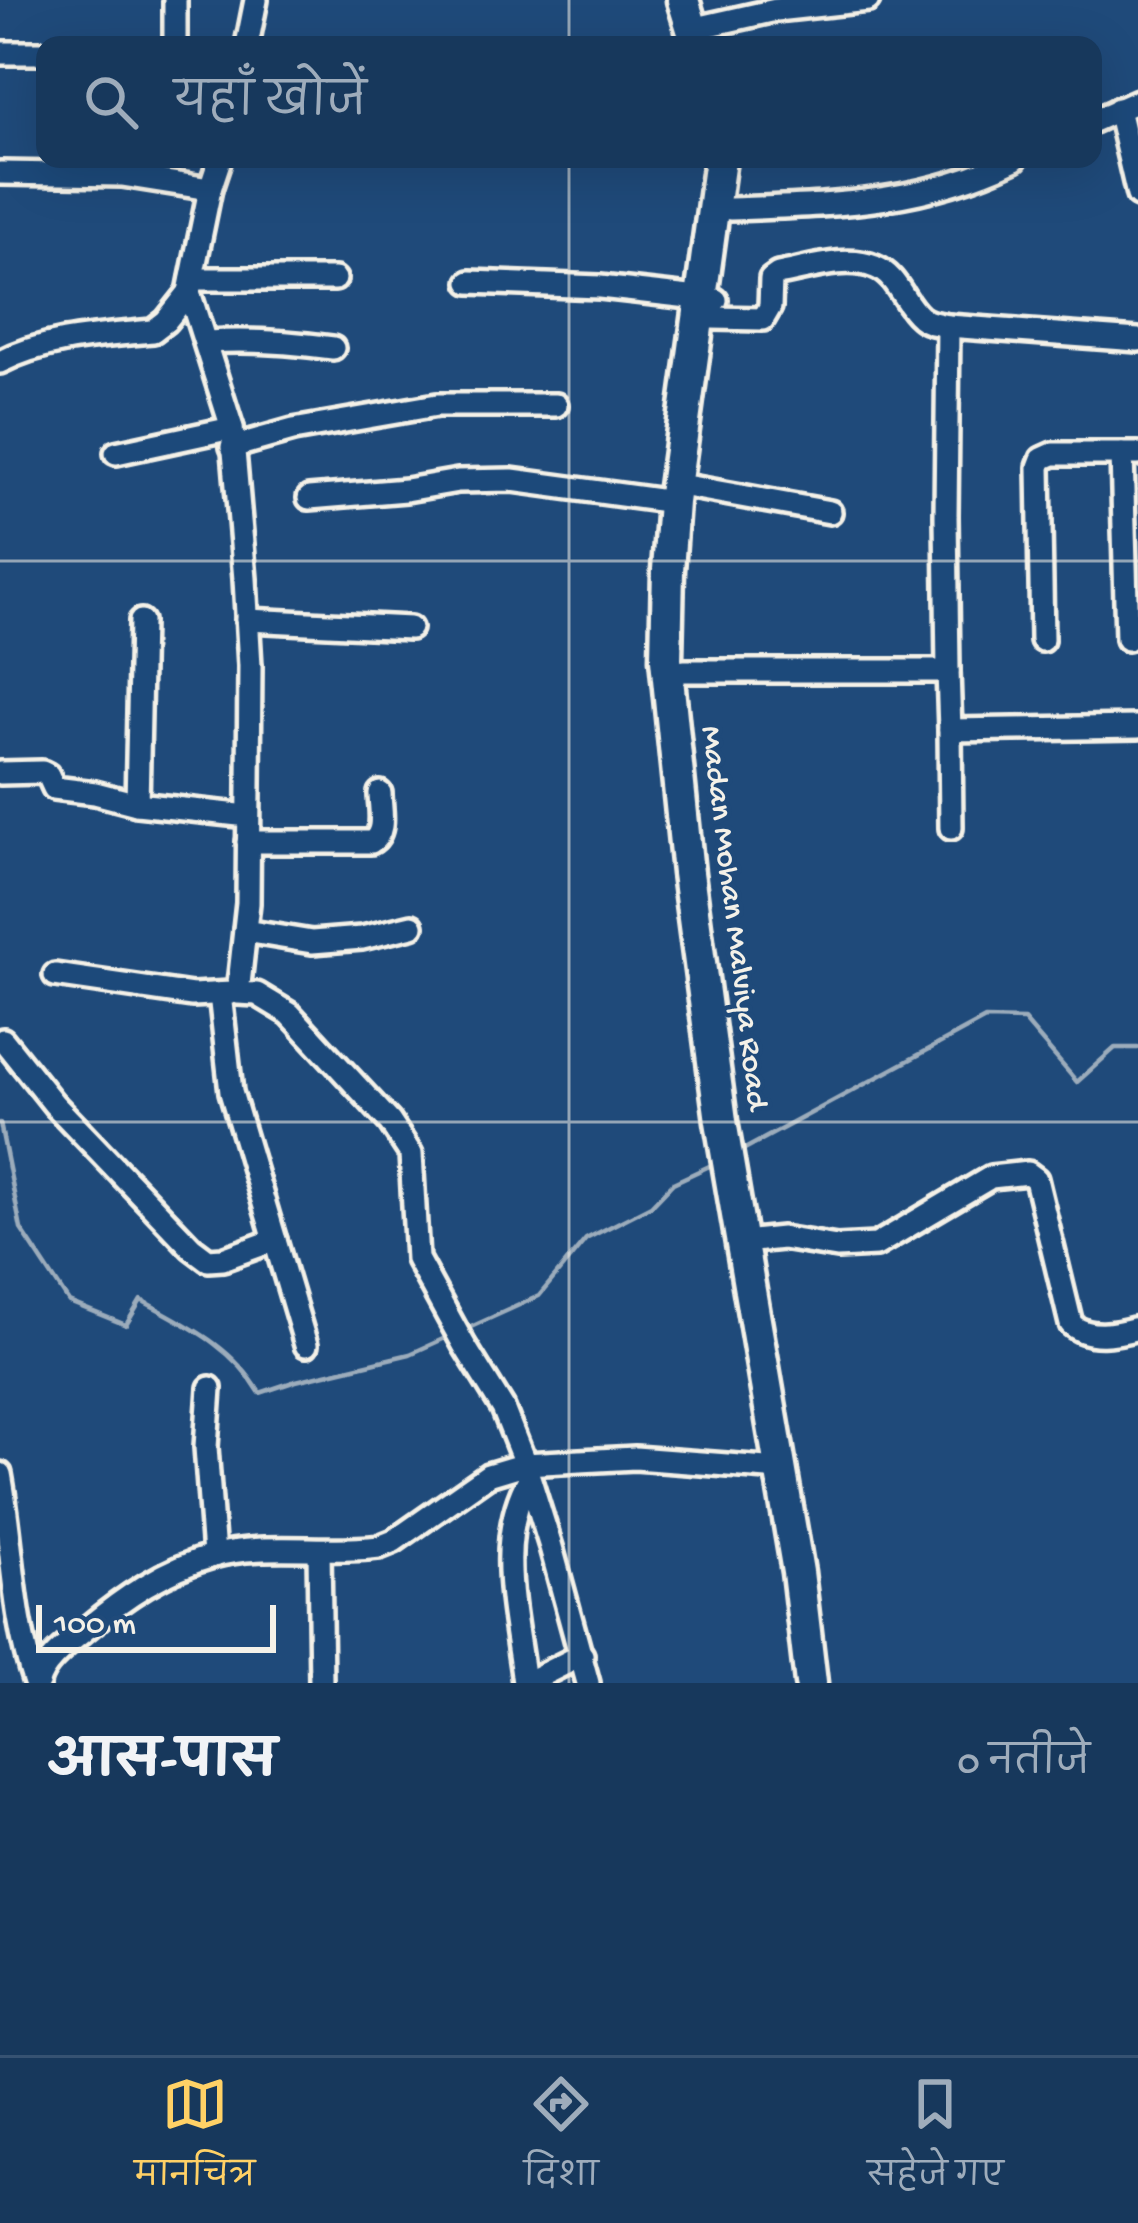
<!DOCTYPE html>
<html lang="hi">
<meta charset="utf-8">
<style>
:root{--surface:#17385c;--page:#244365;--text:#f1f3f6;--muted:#9eacbb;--line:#365272;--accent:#ffd166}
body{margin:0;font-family:"Gochi Hand","Playpen Sans Deva",sans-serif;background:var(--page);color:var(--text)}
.scale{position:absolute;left:36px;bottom:30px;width:240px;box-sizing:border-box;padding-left:12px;border:6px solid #f4f1e8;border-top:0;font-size:33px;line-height:42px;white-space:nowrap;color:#f4f1e8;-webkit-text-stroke:9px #1f4a7a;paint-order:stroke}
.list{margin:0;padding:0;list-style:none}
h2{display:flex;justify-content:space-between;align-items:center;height:156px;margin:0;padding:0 48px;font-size:51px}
h2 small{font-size:39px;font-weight:400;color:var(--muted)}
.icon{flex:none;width:66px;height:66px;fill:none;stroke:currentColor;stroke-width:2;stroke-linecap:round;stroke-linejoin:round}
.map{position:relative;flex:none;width:1138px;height:1683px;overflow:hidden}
.search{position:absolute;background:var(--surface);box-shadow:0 12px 48px #0002;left:36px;right:36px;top:36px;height:132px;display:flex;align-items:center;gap:30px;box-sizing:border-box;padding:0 42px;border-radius:24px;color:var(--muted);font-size:45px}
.sheet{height:372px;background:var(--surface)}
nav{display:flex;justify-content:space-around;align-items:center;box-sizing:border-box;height:168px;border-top:3px solid var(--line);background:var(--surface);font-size:33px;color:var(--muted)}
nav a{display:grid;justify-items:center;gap:6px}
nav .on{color:var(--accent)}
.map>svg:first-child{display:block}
</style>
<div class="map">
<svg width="1138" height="1683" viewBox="0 0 1138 1683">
<rect width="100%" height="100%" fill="#1f4a7a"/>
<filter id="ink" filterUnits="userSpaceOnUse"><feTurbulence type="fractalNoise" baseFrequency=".00833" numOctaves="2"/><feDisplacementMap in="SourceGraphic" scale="24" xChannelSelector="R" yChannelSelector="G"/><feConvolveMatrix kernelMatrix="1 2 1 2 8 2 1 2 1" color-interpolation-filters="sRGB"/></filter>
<g filter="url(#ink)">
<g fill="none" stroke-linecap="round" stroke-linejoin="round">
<g stroke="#9cacbb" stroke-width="4.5">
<path d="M0,1123L21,1229L69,1302L126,1325L141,1300C188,1326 232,1346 260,1393L296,1381L410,1354L452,1335"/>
<path d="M739,1152L985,1019L1024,1020L1077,1082L1115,1048H1138"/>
<path d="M462,1331L539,1296L586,1239L651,1206L673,1183L718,1162"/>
</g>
<defs>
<g id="minor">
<path d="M705,26L776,10L868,0"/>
<path d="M175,45V0"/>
<path d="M247,45L256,0"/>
<path d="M0,53H45"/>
<path d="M1118,109L1138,195"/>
<path d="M1093,121L1138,101"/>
<path d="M220,159L210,189L189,292L232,428L245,579L250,666L248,903L238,993L257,994L290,1014L390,1122L411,1154L417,1259L464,1345L503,1408L525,1464L551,1547L588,1683"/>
<path d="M0,173L122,175L210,189"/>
<path d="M730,209C834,205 919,205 1015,159"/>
<path d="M192,279H335"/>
<path d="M470,282L600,287L716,300"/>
<path d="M712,318L763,319L770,307L771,279L778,274C807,269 847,255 875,267C898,276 903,303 920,317C928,324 938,324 948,326L1138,340"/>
<path d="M948,326L946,516L948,671"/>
<path d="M207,342C250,339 290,342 333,348"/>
<path d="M0,362C46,338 102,336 153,331L166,321L189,292"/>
<path d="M232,447L293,430L437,405H556"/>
<path d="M116,453L232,428"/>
<path d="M1122,454L1127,639"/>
<path d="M691,487L830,512"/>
<path d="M309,498L406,490L458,481L512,480L673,502"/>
<path d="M247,620L410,628"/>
<path d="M1042,640L1039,467L1042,459L1053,454H1138"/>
<path d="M684,671H948L950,730L1138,727"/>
<path d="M950,730L951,828"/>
<path d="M0,773L42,772L48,775L54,788L95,793L137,804L248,816"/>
<path d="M137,804L141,621"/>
<path d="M248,842H371C387,833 380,809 380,793"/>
<path d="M245,931L312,942L362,938L412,926"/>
<path d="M55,975L192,995L232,993"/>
<path d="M220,994L231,1092L306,1345"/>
<path d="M3,1040L54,1104L192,1248L208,1260L223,1259L275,1240"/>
<path d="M753,1241L782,1238L837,1247L876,1245L991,1177L1028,1173L1036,1179L1071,1324C1089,1340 1116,1334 1138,1328"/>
<path d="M210,1388L206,1447L214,1555"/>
<path d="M0,1474C13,1543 12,1617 35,1683"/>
<path d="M319,1551L321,1683"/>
<path d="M38,1683C43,1661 70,1643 86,1629C124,1597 165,1569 213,1556C262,1542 327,1554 379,1547L394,1541L488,1475L525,1464L635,1458L780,1469"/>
<path d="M524,1683C516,1617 494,1540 529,1479"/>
<path d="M526,1683L582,1655"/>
</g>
<g id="highway">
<path d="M683,0L697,45"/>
<path d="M720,159L673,502L668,570L666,659L688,873L721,1121L798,1572L811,1683"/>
</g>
</defs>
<use href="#minor" stroke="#f4f1e8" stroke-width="30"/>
<use href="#highway" stroke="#f4f1e8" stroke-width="39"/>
<use href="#minor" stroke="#1f4a7a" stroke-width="21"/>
<use href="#highway" stroke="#1f4a7a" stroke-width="30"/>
</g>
</g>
<path fill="none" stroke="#f4f1e8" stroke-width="3" stroke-opacity="0.55" d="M569,0V45M569,159V1683M0,561H1138M0,1122H1138"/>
<g text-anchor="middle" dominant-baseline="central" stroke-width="9" stroke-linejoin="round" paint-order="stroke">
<g font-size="33" fill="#f4f1e8" stroke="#1f4a7a">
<text transform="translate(732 918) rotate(83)">Madan Mohan Malviya Road</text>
</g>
</g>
</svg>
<div class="scale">100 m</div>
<div class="search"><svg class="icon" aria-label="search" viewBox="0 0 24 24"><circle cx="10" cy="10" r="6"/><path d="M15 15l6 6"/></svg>यहाँ खोजें</div>
</div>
<section class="sheet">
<h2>आस-पास<small>0 नतीजे</small></h2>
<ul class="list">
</ul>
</section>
<nav>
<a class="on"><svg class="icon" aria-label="map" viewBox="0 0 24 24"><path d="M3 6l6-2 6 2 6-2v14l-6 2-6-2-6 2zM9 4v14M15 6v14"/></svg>मानचित्र</a>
<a><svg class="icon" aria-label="directions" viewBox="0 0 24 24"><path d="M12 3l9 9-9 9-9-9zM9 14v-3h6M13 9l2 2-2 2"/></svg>दिशा</a>
<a><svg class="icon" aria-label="saved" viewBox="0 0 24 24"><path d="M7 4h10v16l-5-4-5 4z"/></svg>सहेजे गए</a>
</nav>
